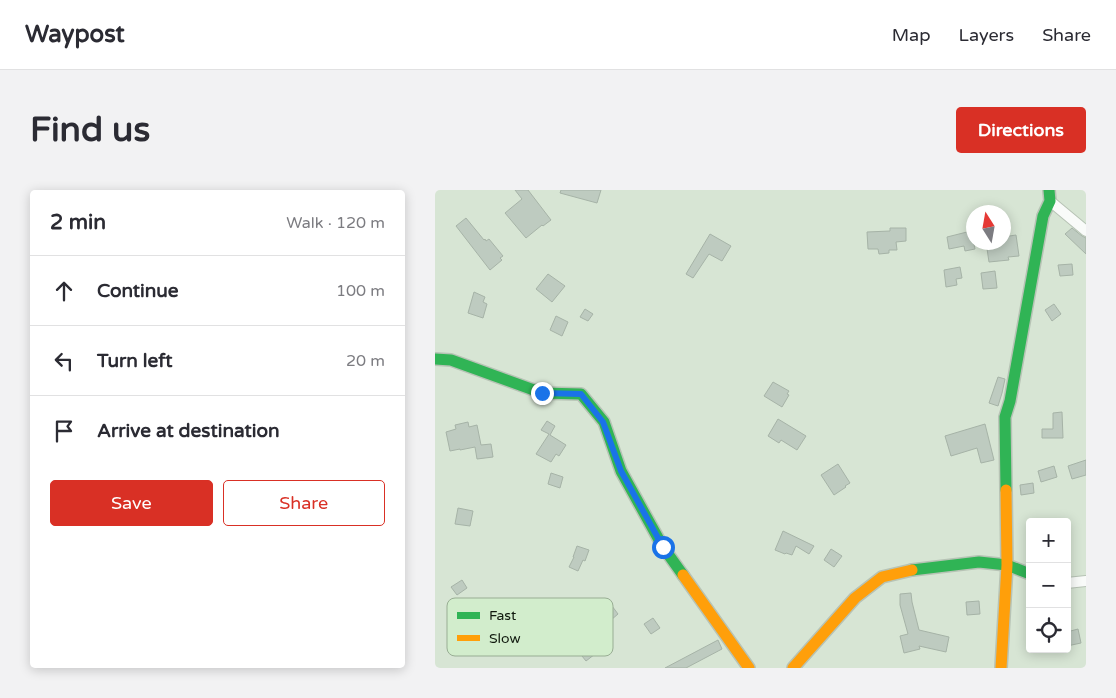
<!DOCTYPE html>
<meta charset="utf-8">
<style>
:root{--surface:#fff;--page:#f2f2f3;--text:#2b2b33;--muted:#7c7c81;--line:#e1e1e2;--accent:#d93025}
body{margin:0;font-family:"Varela Round",sans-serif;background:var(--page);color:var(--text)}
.controls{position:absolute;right:15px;bottom:15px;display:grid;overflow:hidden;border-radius:5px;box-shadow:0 2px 12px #0003}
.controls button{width:45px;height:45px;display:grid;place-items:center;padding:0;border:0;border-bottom:1px solid var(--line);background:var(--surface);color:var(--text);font:25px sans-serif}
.compass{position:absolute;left:531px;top:15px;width:45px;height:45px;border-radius:50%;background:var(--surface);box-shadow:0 2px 12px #0003;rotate:349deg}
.stop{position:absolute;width:15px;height:15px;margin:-11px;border:4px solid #1a73e8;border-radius:50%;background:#fff}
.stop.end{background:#1a73e8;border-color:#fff;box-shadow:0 1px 5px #0008}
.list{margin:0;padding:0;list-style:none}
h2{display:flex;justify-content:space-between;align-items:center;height:65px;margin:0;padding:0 20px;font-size:21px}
h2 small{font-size:16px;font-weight:400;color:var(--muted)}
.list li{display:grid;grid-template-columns:32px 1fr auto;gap:15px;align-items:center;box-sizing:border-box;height:70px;padding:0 20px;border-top:1px solid var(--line)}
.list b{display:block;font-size:19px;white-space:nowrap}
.list em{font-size:16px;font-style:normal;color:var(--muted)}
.actions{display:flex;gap:10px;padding:15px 20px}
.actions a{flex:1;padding:11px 0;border:1px solid var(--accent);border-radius:5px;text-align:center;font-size:18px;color:var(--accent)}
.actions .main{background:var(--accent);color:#fff}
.icon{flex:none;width:28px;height:28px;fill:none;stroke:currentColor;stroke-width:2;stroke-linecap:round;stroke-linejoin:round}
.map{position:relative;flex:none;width:651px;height:478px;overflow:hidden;border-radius:5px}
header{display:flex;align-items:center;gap:30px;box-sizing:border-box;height:70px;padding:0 25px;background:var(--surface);border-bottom:1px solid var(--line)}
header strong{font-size:24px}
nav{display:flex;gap:28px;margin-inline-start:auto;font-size:18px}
.intro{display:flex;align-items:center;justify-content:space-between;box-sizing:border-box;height:120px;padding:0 30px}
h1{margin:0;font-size:35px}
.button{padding:12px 22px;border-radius:5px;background:var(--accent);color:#fff;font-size:18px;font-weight:700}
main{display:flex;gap:30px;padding:0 30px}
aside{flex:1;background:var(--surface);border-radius:5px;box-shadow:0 2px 12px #0003}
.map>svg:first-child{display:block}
</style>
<header>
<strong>Waypost</strong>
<nav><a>Map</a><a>Layers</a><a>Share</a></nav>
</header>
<div class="intro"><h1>Find us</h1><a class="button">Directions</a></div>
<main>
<aside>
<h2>2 min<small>Walk · 120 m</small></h2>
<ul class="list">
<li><svg class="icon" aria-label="ahead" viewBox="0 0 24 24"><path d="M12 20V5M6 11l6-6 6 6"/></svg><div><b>Continue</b></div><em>100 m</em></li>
<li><svg class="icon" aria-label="left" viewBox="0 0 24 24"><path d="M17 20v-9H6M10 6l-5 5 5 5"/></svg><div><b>Turn left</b></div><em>20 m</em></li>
<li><svg class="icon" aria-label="arrive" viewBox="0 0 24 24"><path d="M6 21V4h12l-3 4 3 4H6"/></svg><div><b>Arrive at destination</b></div></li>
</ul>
<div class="actions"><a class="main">Save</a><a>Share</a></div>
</aside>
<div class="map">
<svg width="651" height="478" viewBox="0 0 651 478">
<rect width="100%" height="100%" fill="#d7e5d4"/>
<g fill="#becbc0" stroke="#a6b3a7">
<path d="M80,0H93L116,30L108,36L107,35L91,48L70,23L87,9Z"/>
<path d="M126,0H166L162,13L125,3Z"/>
<path d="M31,28L49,50L50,49L51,51L54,49L68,66L65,68L67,70L55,80L21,36Z"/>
<path d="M455,38H471V51L461,52L462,60H454V63L444,64L443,59H433L432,42L455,41Z"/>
<path d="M637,38L647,46L651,48V64L630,44Z"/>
<path d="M536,41L540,59L530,61L529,56L514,59L512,47Z"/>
<path d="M275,44L296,56L287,71L274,64L258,88L251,84Z"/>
<path d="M581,45L584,66L573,67L574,70L554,72L551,52H568V47Z"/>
<path d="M637,74L638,85L625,86L623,75Z"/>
<path d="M525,77L527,88L521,89L522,95L511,97L509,80Z"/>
<path d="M560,81L562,98L548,99L546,83Z"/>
<path d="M113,84L130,96L117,112L101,99Z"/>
<path d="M39,102L50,107L48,112L52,114L48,128L33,123Z"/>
<path d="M619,114L626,124L617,131L610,120Z"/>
<path d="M150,119L158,124L153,131L145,127Z"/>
<path d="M121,126L133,132L127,146L115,140Z"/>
<path d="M563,187L570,189L567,203L563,216L554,213Z"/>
<path d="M338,192L354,201L352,204L354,205L347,217L329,206Z"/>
<path d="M627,222L628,248H607V239H618V223Z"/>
<path d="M343,229L371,246L362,260L346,250L344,253L333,246Z"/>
<path d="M112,231L120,236L115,245L131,255L124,266L121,264L116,272L101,264L114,244L106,240Z"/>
<path d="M33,232L34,237L42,235L46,255L56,254L58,267L42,269L40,257L25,260V259L15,261L11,242L21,239L20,235Z"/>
<path d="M550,234L559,270L546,273L542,258L516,266L510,246Z"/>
<path d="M651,270V285L637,289L633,276Z"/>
<path d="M403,274L415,293L410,296L411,297L399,305L386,285Z"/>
<path d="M619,276L622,287L606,292L603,281Z"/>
<path d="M116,283L128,287L125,298L113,294Z"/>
<path d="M598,293L599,303L586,305L585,295Z"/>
<path d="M23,318L38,321L35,336L20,334Z"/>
<path d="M348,341L379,356L374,364L361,356L357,365L351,363L350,364L340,360Z"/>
<path d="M142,356L154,360L150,371L148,370L143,381L134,377L139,367H138Z"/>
<path d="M396,359L407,366L399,377L389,370Z"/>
<path d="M27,390L32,398L22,405L16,397Z"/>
<path d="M476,403L477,412L484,440L514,447L511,462L484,456L485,459L469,463L465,446L473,444L465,415V404Z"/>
<path d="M544,411L545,424L532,425L531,412Z"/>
<path d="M177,416L183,424L176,430L170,421Z"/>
<path d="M218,428L225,438L216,444L209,434Z"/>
<path d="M643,439L646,453L632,456V442Z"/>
<path d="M283,450L287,459L251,478H230Z"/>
<path d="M155,451L164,461L151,471L143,461Z"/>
</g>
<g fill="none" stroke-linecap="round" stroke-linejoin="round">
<defs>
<g id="street">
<path d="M615,11L651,41"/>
<path d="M632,393L651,391"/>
</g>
<g id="fast">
<path d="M0,169L16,170L107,203L146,204L169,232L186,281L228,357L248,385"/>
<path d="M571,300L570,227L575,211L608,26L615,11L614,0"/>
<path d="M477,380L544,372L572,375L595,384"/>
</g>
<g id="slow">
<path d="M248,385L314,478"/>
<path d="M358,478L420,408L447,387L477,380"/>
<path d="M566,478L572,375L571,300"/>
</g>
</defs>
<use href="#street" stroke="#b7c3b5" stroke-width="12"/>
<use href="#fast" stroke="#b7c3b5" stroke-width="14"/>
<use href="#slow" stroke="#b7c3b5" stroke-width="14"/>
<use href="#street" stroke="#f9fbf9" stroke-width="10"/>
<use href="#fast" stroke="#30b455" stroke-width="11"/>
<use href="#slow" stroke="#ff9f0a" stroke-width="11"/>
</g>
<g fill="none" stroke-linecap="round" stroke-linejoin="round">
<path stroke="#1a73e8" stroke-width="6" d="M107,203L146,204L168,232L186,281L228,357"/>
</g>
<rect x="12" y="408" width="166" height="58" rx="8" fill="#d2edcc" stroke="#98ad93" stroke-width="1"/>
<rect x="22" y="422" width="23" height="7" fill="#30b455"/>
<rect x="22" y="445" width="23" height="6" fill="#ff9f0a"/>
<g font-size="14" fill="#10190e">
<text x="54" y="430">Fast</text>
<text x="54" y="453">Slow</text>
</g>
</svg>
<div class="controls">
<button>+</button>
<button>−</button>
<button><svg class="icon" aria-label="locate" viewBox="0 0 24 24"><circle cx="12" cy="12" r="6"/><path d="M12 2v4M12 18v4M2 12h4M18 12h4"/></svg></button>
</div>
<svg class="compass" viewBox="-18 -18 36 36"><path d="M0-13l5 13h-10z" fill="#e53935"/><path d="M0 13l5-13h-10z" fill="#7c7c81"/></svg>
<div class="stop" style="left:228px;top:357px"></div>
<div class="stop end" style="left:107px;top:203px"></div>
</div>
</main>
